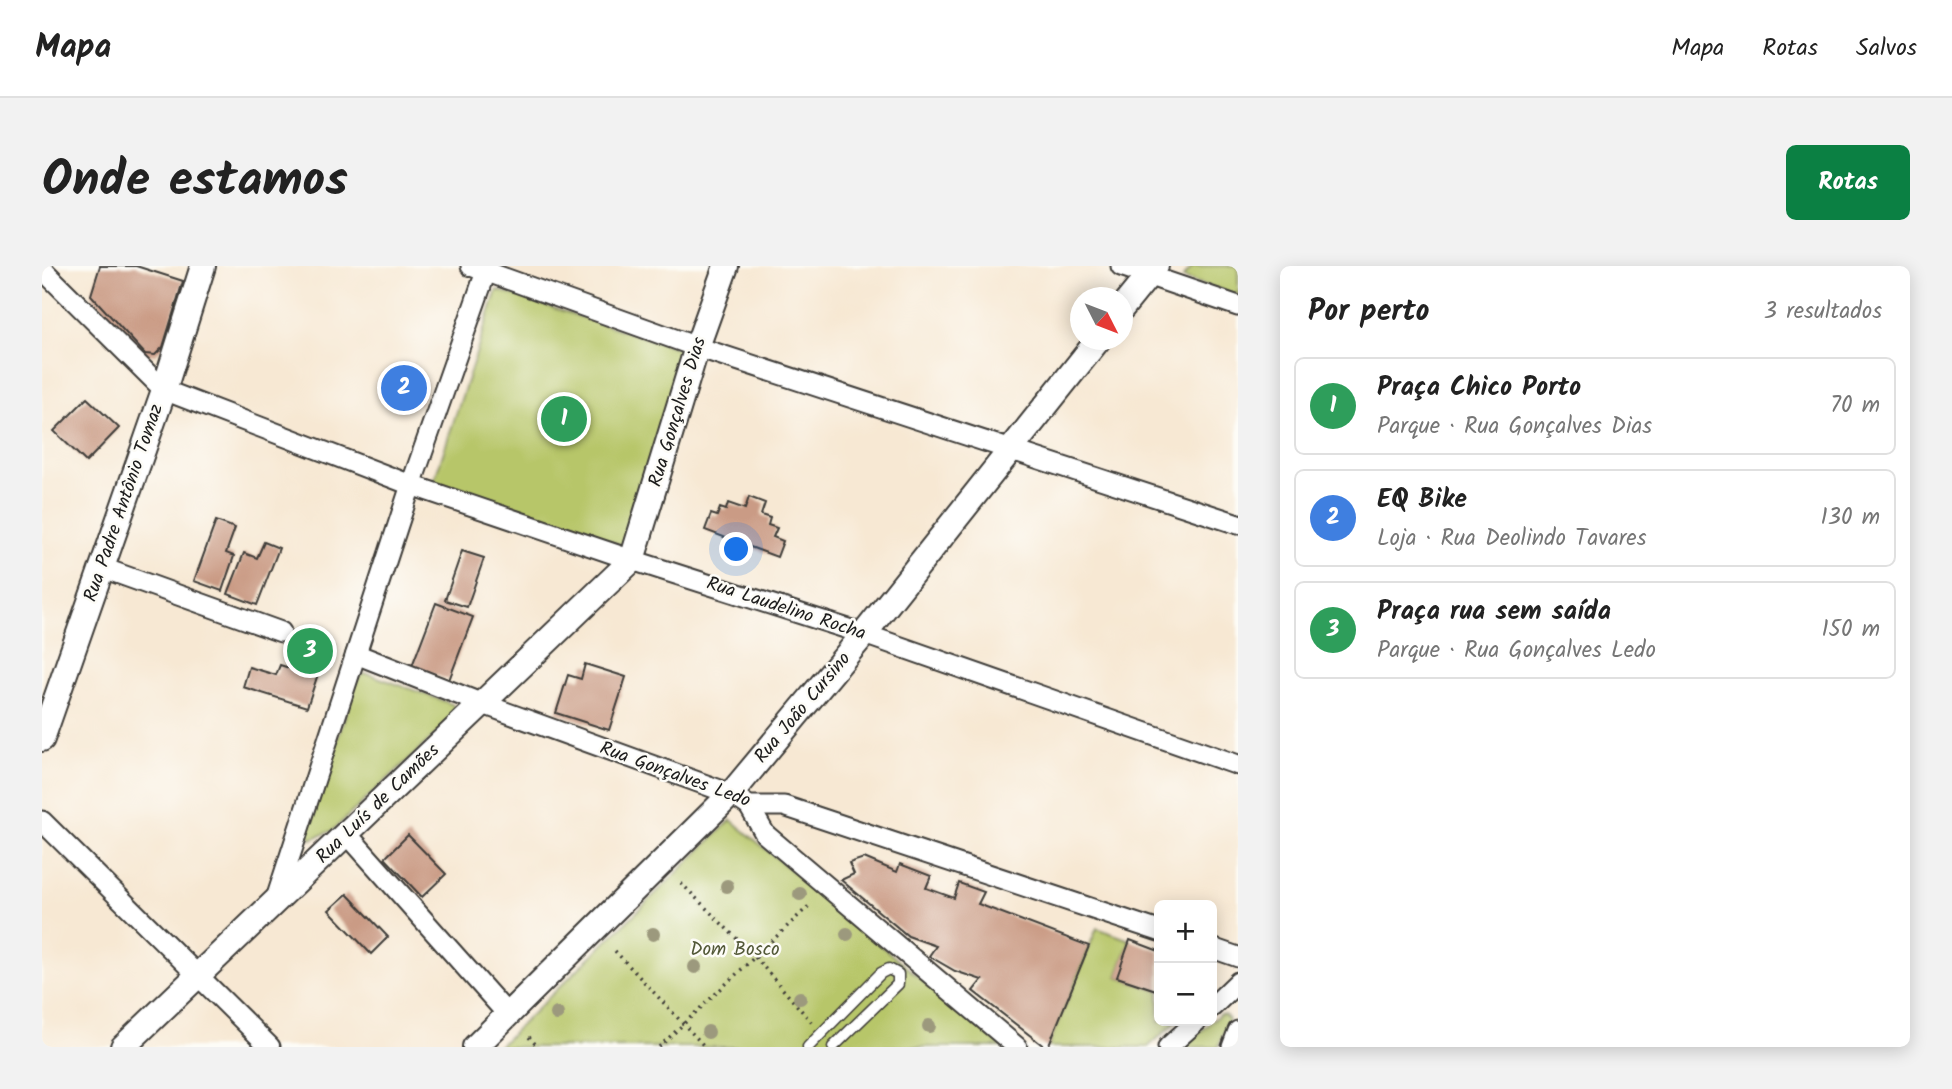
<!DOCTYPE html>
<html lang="pt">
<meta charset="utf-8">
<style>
:root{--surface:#fff;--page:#f2f2f2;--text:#222;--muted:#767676;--line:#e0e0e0;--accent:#0b8043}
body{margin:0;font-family:Kalam,sans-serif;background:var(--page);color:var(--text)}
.controls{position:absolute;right:21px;bottom:21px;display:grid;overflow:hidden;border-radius:10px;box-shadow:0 4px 18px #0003}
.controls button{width:63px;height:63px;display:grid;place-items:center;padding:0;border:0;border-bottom:2px solid var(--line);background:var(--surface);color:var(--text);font:35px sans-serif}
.compass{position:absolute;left:1028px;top:21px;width:63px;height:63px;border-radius:50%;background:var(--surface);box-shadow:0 4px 18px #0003;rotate:132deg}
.you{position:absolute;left:695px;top:284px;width:24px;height:24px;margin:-18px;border:5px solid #fff;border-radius:50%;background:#1a73e8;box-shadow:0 0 0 10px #1a73e833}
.badge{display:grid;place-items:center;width:46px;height:46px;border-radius:50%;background:var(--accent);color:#fff;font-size:23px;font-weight:700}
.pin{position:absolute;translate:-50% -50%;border:4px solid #fff;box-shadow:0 2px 7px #0006}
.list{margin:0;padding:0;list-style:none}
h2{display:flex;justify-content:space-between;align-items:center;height:91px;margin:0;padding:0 28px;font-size:30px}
h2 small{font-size:23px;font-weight:400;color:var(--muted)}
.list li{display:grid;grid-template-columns:46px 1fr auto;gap:21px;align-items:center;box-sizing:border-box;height:98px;margin:0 14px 14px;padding:0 14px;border:2px solid var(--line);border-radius:10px}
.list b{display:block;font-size:26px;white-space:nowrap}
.list p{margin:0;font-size:23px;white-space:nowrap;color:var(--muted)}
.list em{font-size:23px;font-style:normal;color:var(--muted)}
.map{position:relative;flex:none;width:1196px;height:781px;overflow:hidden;border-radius:10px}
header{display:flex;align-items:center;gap:42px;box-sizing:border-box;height:98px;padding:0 35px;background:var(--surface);border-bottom:2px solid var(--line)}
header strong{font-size:33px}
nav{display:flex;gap:38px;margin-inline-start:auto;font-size:24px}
.intro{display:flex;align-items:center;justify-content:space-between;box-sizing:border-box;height:168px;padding:0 42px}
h1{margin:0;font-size:49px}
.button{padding:18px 32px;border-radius:10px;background:var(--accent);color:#fff;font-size:24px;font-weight:700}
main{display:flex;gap:42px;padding:0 42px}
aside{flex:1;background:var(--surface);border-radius:10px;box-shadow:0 4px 18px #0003}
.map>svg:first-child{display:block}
</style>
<header>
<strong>Mapa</strong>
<nav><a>Mapa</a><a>Rotas</a><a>Salvos</a></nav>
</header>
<div class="intro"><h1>Onde estamos</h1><a class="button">Rotas</a></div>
<main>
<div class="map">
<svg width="1196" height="781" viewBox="0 0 1196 781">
<rect width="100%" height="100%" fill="#fdfcf7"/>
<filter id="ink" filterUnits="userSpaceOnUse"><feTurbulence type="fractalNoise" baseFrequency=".0143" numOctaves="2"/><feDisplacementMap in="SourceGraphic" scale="14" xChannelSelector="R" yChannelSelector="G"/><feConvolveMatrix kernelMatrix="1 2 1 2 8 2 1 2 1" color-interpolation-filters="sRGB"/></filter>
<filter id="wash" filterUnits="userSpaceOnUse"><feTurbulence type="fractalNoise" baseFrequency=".00686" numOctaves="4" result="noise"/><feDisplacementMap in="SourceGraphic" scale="28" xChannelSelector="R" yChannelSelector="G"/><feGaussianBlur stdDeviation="1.57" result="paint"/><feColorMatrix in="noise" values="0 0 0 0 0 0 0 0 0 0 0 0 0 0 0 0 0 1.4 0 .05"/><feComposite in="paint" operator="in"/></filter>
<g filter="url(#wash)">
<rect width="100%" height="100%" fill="#f7e8d3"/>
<g fill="#b7c669" stroke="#6a7142" stroke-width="2">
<path d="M1151,0H1196V29L1141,12Z"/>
<path d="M455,24L651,87L589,282L391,218Z"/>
<path d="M253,365L294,379L286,404L242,391Z"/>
<path d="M320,408H327L410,438L414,444L410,453L290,565L269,573L266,568V562L315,414Z"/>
<path d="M689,554L960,781H456Z"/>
<path d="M1055,662L1088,674L1075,711L1117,725V755H1135L1106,781H1006Z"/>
<path d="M1178,748L1183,749L1187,753L1176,781H1142Z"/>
</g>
<g id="blocks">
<g fill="#ca9b85">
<path d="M58,0H94L141,15L121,81L113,89L103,88L49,29Z"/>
<path d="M347,106L384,117L378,138L340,126Z"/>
<path d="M45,132L77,162L44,196L12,165Z"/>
<path d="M707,231L723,237L719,249L728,252L726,259L735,262L731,271L741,275L735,291L663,264L669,248L675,250L678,242L684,244L686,237L703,243Z"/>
<path d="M174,255L193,262L184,287L192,290L180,325L152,315Z"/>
<path d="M222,276L237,282L215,339L186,328L202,287L215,292Z"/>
<path d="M420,285L442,292L425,341L403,334Z"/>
<path d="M394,337L431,351L407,414L370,400Z"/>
<path d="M543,398L584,411L567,464L514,447L526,409L539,413Z"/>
<path d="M238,399L275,411L265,441L201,421L207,401L234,409Z"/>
<path d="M366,569L404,608L380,631L343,592Z"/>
<path d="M822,592L855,606L858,598L889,610L884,622L912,632L917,617L942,626L936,638L1047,680L1006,781H1003L931,725L940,714L913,705L887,690L894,680L866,670L799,614L812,608L807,597Z"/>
<path d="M305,628L346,671L329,688L287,644Z"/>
<path d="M1088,674L1117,685V725L1075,711Z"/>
</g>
</g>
</g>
<g filter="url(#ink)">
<use href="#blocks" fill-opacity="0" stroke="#3d3b37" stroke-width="2"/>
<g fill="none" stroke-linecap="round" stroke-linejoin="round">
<defs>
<path id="service" d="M766,781L839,707L847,703L856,708V718L791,781"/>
<g id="minor">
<path d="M429,0L655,81L1196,258"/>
<path d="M1079,0L1196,40"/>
<path d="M0,3L122,124L369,219L590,294L822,368L1196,499"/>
<path d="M58,301L239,366"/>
<path d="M314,388L441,438L689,528L707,540H742L1117,665"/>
<path d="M707,540L723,568L975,781"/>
<path d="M0,555L228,781"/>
<path d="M306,569L466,749"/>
<path d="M233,636L369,219L446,0"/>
<path d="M1170,682L1196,691"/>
<path d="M1170,741L1196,716"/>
<path d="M1126,781L1155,755"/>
<path d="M1190,781L1196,765"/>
</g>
<g id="tertiary">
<path d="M1080,42L1114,0"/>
<path d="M0,473L122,124L161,0"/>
<path d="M81,781L590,294L655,81L684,0"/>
<path d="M433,781L689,528L822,368L1056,74"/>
</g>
</defs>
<use href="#service" stroke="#3d3b37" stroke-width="13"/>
<use href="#minor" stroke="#3d3b37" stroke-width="23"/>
<use href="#tertiary" stroke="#3d3b37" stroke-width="28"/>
<g stroke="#3d3b37" stroke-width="3.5" stroke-dasharray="2 5" stroke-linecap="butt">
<path d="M639,617L713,691L771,758"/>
<path d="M573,685L663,781"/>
<path d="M487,771L496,781"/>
<path d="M617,781L769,638"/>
</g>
<use href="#service" stroke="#fff" stroke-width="10"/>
<use href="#minor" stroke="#fff" stroke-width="19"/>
<use href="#tertiary" stroke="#fff" stroke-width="24"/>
</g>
<g fill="#9c997d">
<circle cx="685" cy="620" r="7"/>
<circle cx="758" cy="628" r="7"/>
<circle cx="611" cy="668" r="7"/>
<circle cx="805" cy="668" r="7"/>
<circle cx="653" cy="701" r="7"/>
<circle cx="758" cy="732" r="7"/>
<circle cx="515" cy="748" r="7"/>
<circle cx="887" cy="760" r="7"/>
<circle cx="666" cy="766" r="7"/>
</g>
</g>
<g text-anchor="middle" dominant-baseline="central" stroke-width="5" stroke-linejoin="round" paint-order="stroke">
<g font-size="19" fill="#1c1c1c" stroke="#fdfcf7">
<text transform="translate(636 146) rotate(-73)">Rua Gonçalves Dias</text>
<text transform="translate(82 237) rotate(-71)">Rua Padre Antônio Tomaz</text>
<text transform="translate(744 343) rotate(18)">Rua Laudelino Rocha</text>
<text transform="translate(761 442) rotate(-50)">Rua João Cursino</text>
<text transform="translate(633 509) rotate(20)">Rua Gonçalves Ledo</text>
<text transform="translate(336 538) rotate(-44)">Rua Luís de Camões</text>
</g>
<g font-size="19" fill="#525837" stroke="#fdfcf7">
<text x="693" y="684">Dom Bosco</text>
</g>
</g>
</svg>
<div class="controls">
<button>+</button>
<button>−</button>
</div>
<svg class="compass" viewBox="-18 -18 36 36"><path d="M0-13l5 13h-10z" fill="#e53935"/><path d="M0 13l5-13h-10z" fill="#767676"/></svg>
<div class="you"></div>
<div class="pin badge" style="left:522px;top:153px;background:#2e9e5b">1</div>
<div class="pin badge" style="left:362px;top:122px;background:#3f7fe0">2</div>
<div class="pin badge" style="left:268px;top:385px;background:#2e9e5b">3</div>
</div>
<aside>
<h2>Por perto<small>3 resultados</small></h2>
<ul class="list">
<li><span class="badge" style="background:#2e9e5b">1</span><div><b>Praça Chico Porto</b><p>Parque · Rua Gonçalves Dias</p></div><em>70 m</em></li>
<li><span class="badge" style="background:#3f7fe0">2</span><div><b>EQ Bike</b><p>Loja · Rua Deolindo Tavares</p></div><em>130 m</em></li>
<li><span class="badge" style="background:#2e9e5b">3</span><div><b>Praça rua sem saída</b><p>Parque · Rua Gonçalves Ledo</p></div><em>150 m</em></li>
</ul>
</aside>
</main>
